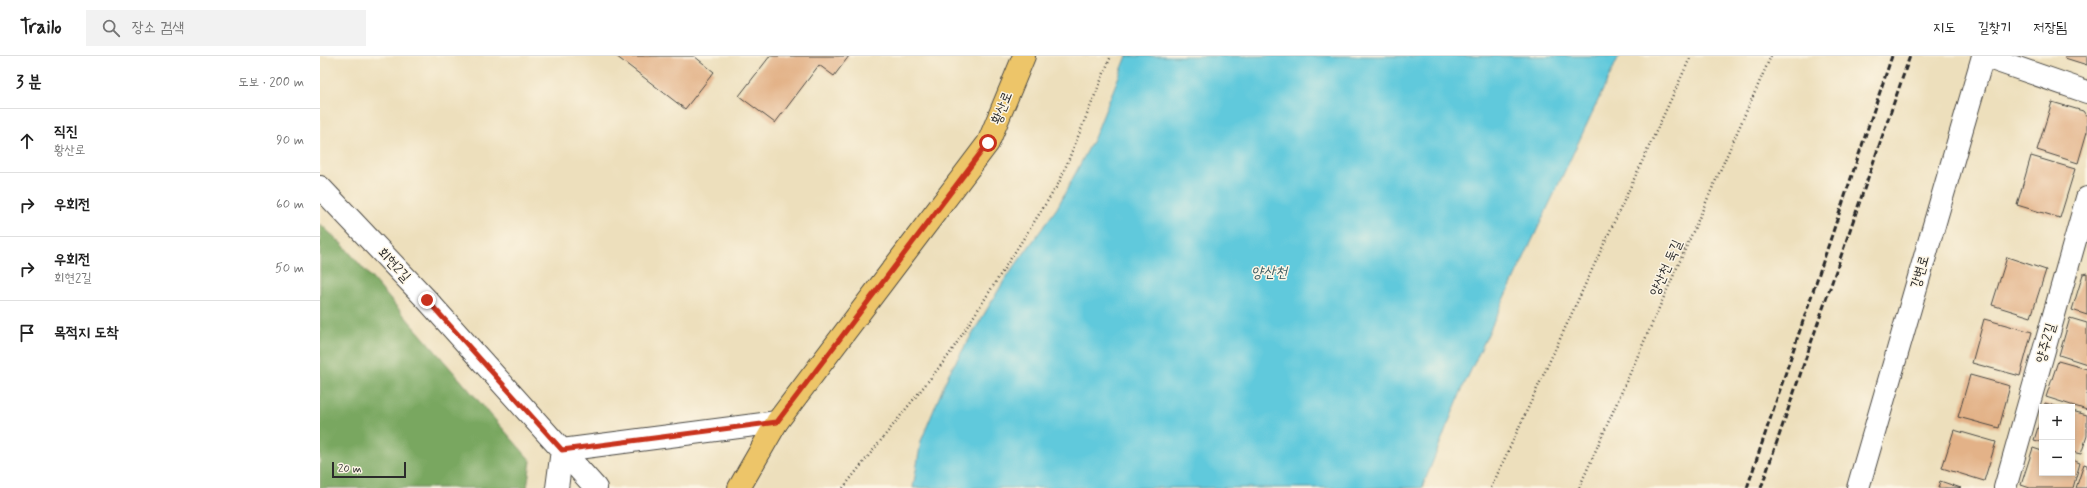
<!DOCTYPE html>
<html lang="ko">
<meta charset="utf-8">
<style>
:root{--surface:#fff;--page:#f2f2f2;--text:#222;--muted:#767676;--line:#e0e0e0}
body{margin:0;font-family:Mynerve,"Poor Story",sans-serif;background:var(--page);color:var(--text)}
.controls{position:absolute;right:12px;bottom:12px;display:grid;overflow:hidden;border-radius:0px;box-shadow:0 2px 6px #0003}
.controls button{width:36px;height:36px;display:grid;place-items:center;padding:0;border:0;border-bottom:1px solid var(--line);background:var(--surface);color:var(--text);font:20px sans-serif}
.scale{position:absolute;left:12px;bottom:10px;width:74px;box-sizing:border-box;padding-left:4px;border:2px solid #2b2b2b;border-top:0;font-size:11px;line-height:14px;white-space:nowrap;color:#2b2b2b;-webkit-text-stroke:3px #fcf5e5;paint-order:stroke}
.stop{position:absolute;width:12px;height:12px;margin:-9px;border:3px solid #c8321e;border-radius:50%;background:#fff}
.stop.end{background:#c8321e;border-color:#fff;box-shadow:0 1px 4px #0008}
.list{margin:0;padding:0;list-style:none}
h2{display:flex;justify-content:space-between;align-items:center;height:52px;margin:0;padding:0 16px;font-size:17px}
h2 small{font-size:13px;font-weight:400;color:var(--muted)}
.list li{display:grid;grid-template-columns:26px 1fr auto;gap:12px;align-items:center;box-sizing:border-box;height:64px;padding:0 16px;border-top:1px solid var(--line)}
.list b{display:block;font-size:15px;white-space:nowrap}
.list p{margin:0;font-size:13px;white-space:nowrap;color:var(--muted)}
.list em{font-size:13px;font-style:normal;color:var(--muted)}
.icon{flex:none;width:22px;height:22px;fill:none;stroke:currentColor;stroke-width:2;stroke-linecap:round;stroke-linejoin:round}
.map{position:relative;flex:none;width:1767px;height:432px;overflow:hidden}
header{display:flex;align-items:center;gap:24px;box-sizing:border-box;height:56px;padding:0 20px;background:var(--surface);border-bottom:1px solid var(--line)}
header strong{font-size:19px}
nav{display:flex;gap:22px;margin-inline-start:auto;font-size:14px}
.search{width:280px;height:36px;background:var(--page);display:flex;align-items:center;gap:10px;box-sizing:border-box;padding:0 14px;border-radius:0px;color:var(--muted);font-size:15px}
main{display:flex}
aside{flex:1;background:var(--surface)}
.map>svg:first-child{display:block}
</style>
<header>
<strong>Trailo</strong>
<div class="search"><svg class="icon" aria-label="search" viewBox="0 0 24 24"><circle cx="10" cy="10" r="6"/><path d="M15 15l6 6"/></svg>장소 검색</div>
<nav><a>지도</a><a>길찾기</a><a>저장됨</a></nav>
</header>
<main>
<aside>
<h2>3 분<small>도보 · 200 m</small></h2>
<ul class="list">
<li><svg class="icon" aria-label="ahead" viewBox="0 0 24 24"><path d="M12 20V5M6 11l6-6 6 6"/></svg><div><b>직진</b><p>황산로</p></div><em>90 m</em></li>
<li><svg class="icon" aria-label="right" viewBox="0 0 24 24"><path d="M7 20v-9h11M14 6l5 5-5 5"/></svg><div><b>우회전</b></div><em>60 m</em></li>
<li><svg class="icon" aria-label="right" viewBox="0 0 24 24"><path d="M7 20v-9h11M14 6l5 5-5 5"/></svg><div><b>우회전</b><p>회현2길</p></div><em>50 m</em></li>
<li><svg class="icon" aria-label="arrive" viewBox="0 0 24 24"><path d="M6 21V4h12l-3 4 3 4H6"/></svg><div><b>목적지 도착</b></div></li>
</ul>
</aside>
<div class="map">
<svg width="1767" height="432" viewBox="0 0 1767 432">
<rect width="100%" height="100%" fill="#fcf5e5"/>
<filter id="ink" filterUnits="userSpaceOnUse"><feTurbulence type="fractalNoise" baseFrequency=".025" numOctaves="2"/><feDisplacementMap in="SourceGraphic" scale="8" xChannelSelector="R" yChannelSelector="G"/><feConvolveMatrix kernelMatrix="1 2 1 2 8 2 1 2 1" color-interpolation-filters="sRGB"/></filter>
<filter id="wash" filterUnits="userSpaceOnUse"><feTurbulence type="fractalNoise" baseFrequency=".012" numOctaves="4" result="noise"/><feDisplacementMap in="SourceGraphic" scale="16" xChannelSelector="R" yChannelSelector="G"/><feGaussianBlur stdDeviation="0.9" result="paint"/><feColorMatrix in="noise" values="0 0 0 0 0 0 0 0 0 0 0 0 0 0 0 0 0 1.4 0 .05"/><feComposite in="paint" operator="in"/></filter>
<g filter="url(#wash)">
<rect width="100%" height="100%" fill="#eddfbc"/>
<path fill="#79a761" stroke="#526946" d="M0,168L22,188L211,405L207,432H0Z"/>
<path fill="#60c9dc" stroke="#467a84" d="M807,0H1299L1143,331L1102,432H593L601,385L629,317L684,225L737,152L774,82Z"/>
<g id="blocks">
<g fill="#e3b288">
<path d="M296,0H374L394,16L365,53Z"/>
<path d="M450,0H529L514,20L499,9L455,67L419,40Z"/>
<path d="M1745,0H1767V9L1745,2Z"/>
<path d="M1732,46L1763,55L1767,61V76L1758,107L1717,94Z"/>
<path d="M1711,100L1755,113L1740,162L1697,149Z"/>
<path d="M1687,201L1726,214L1711,261L1672,249Z"/>
<path d="M1767,217V259L1752,254L1763,218Z"/>
<path d="M1750,262L1767,267V308L1739,299Z"/>
<path d="M1664,263L1712,276L1700,320L1652,307Z"/>
<path d="M1738,305L1767,313V354L1726,341Z"/>
<path d="M1650,319L1690,330L1679,372L1638,361Z"/>
<path d="M1725,347L1738,351H1724Z"/>
<path d="M1752,355L1767,359V380L1761,398L1752,396Z"/>
<path d="M1722,359V386L1714,384Z"/>
<path d="M1634,374L1676,386L1664,425L1622,412Z"/>
<path d="M1713,392L1722,395V417H1752V404L1760,407L1753,432H1710L1701,429Z"/>
<path d="M1764,408L1767,409V432H1756Z"/>
<path d="M1620,425L1641,432H1618Z"/>
</g>
</g>
</g>
<g filter="url(#ink)">
<use href="#blocks" fill-opacity="0" stroke="#484641" stroke-width="1"/>
<g fill="none" stroke-linecap="round" stroke-linejoin="round">
<defs>
<g id="minor">
<path d="M1663,0L1767,36"/>
<path d="M0,131L107,244L276,432"/>
<path d="M237,432L242,394L457,366"/>
<path d="M1538,432L1663,0"/>
<path d="M1685,432L1767,142"/>
</g>
<path id="major" d="M419,432L457,366L668,87L704,0"/>
</defs>
<use href="#minor" stroke="#484641" stroke-width="24"/>
<use href="#major" stroke="#484641" stroke-width="24"/>
<g stroke="#484641" stroke-width="2.5" stroke-dasharray="1 3" stroke-linecap="butt">
<path d="M523,432L629,299L739,127L791,0"/>
<path d="M1171,432L1371,0"/>
<path d="M1259,432L1451,0"/>
</g>
<use href="#minor" stroke="#fff" stroke-width="22"/>
<use href="#major" stroke="#edc569" stroke-width="22"/>
<g stroke="#2b2b2b" stroke-width="3" stroke-dasharray="6 3" stroke-linecap="butt">
<path d="M1427,432L1572,0"/>
<path d="M1441,432L1590,0"/>
</g>
</g>
</g>
<g fill="none" stroke-linecap="round" stroke-linejoin="round" filter="url(#ink)">
<path stroke="#c8321e" stroke-width="5" d="M107,244L242,394L457,366L668,87"/>
</g>
<g text-anchor="middle" dominant-baseline="central" stroke-width="3" stroke-linejoin="round" paint-order="stroke">
<g font-size="14" fill="#2b2b2b" stroke="#fcf5e5">
<text transform="translate(682 52) rotate(-68)">황산로</text>
<text transform="translate(74 209) rotate(47)">회현2길</text>
<text transform="translate(1346 212) rotate(-66)">양산천 둑길</text>
<text transform="translate(1600 216) rotate(-74)">강변로</text>
<text transform="translate(1726 287) rotate(-74)">양주2길</text>
</g>
<g font-size="15" font-style="italic" fill="#3b5a60" stroke="#fcf5e5">
<text x="949" y="217">양산천</text>
</g>
</g>
</svg>
<div class="controls">
<button>+</button>
<button>−</button>
</div>
<div class="scale">20 m</div>
<div class="stop" style="left:668px;top:87px"></div>
<div class="stop end" style="left:107px;top:244px"></div>
</div>
</main>
